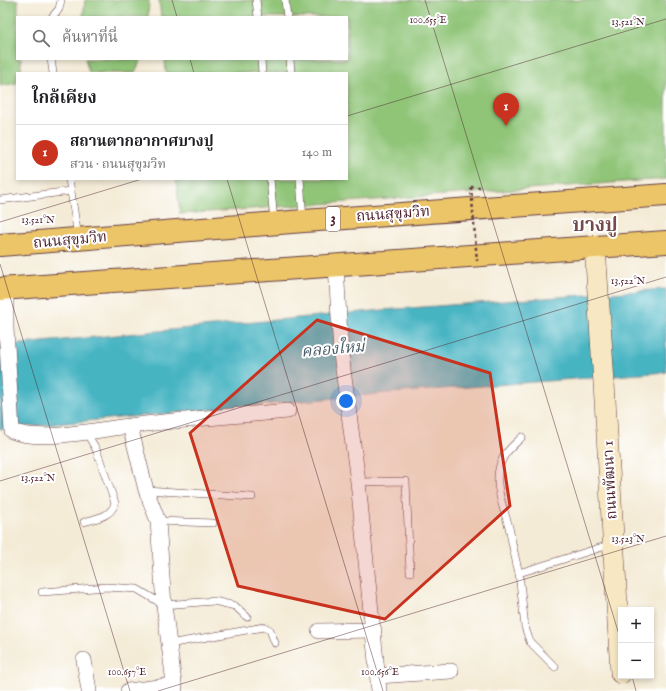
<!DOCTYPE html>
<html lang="th">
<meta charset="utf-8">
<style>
:root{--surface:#fff;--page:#f6f6f6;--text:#202124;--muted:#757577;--line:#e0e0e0;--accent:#c8321e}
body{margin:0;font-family:"IM FELL English","Noto Serif Thai",serif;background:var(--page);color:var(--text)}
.controls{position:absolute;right:12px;bottom:12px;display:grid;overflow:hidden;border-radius:0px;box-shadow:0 2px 6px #0003}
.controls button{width:36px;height:36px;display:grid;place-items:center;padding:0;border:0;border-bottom:1px solid var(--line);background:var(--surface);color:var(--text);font:20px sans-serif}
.you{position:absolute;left:346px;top:401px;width:14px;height:14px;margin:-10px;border:3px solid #fff;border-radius:50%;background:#1a73e8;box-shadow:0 0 0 6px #1a73e833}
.badge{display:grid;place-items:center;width:26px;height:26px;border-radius:50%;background:var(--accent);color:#fff;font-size:13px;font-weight:700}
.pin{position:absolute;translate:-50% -33px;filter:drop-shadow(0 1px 2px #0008)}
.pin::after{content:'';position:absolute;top:21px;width:14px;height:12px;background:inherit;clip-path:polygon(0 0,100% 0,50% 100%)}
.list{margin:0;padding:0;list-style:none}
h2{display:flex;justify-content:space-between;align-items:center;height:52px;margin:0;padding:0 16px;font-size:17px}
h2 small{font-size:13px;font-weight:400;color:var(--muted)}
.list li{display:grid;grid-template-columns:26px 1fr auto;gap:12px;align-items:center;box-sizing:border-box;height:56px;padding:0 16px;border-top:1px solid var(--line)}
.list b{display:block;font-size:15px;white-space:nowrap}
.list p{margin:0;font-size:13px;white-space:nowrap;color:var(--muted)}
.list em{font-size:13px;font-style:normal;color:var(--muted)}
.icon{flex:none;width:22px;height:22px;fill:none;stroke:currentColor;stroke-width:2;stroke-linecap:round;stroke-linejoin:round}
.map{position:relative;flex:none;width:666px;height:691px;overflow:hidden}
.search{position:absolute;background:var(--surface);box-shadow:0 2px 6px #0003;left:16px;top:16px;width:332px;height:44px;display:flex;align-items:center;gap:10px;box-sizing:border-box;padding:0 14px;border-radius:0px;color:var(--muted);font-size:15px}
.panel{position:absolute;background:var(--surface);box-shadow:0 2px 6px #0003;left:16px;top:72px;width:332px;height:108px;border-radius:0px}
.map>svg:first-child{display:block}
</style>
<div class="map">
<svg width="666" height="691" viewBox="0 0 666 691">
<rect width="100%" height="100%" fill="#fff"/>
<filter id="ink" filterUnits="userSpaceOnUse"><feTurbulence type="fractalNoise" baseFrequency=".025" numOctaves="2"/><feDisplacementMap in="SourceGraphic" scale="8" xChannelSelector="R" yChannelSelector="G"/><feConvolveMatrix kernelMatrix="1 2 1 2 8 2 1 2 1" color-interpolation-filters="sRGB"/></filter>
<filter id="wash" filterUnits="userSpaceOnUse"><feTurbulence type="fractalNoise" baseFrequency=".012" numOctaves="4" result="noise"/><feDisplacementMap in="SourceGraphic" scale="16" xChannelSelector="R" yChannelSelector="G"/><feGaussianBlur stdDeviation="0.9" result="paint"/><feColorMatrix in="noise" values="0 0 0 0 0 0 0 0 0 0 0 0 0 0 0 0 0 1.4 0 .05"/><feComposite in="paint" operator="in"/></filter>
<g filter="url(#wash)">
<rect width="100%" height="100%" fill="#f4ebd6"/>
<g fill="#90c578" stroke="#6d7252">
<path d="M0,0H18L17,59H21V73H17V83L0,86Z"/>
<path d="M85,0H149L148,17H83Z"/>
<path d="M159,0H666V179L180,214L176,179H347V73H166L165,59H347V17H161Z"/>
<path d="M85,59H141L135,73H89Z"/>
</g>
<path fill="#46b4c2" stroke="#486a76" d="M666,289V372L389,393L0,429V346L383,310Z"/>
</g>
<g filter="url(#ink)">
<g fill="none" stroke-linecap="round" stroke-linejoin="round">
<defs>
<g id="service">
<path d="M256,0L258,17"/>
<path d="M285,0L287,17"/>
<path d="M52,17L59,9L61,0"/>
<path d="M51,59L53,73"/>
<path d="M261,59L262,73"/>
<path d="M290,59L291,73"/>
<path d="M69,179L78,237"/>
<path d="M270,179L274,221"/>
<path d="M300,179L303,219"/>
<path d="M0,200L71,191"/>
<path d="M522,437C516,443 507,450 503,458C491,480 503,506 509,527C512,543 515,558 519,573L612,544"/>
<path d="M358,482L406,481L410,572"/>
<path d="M146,490L252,497"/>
<path d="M158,521L213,523"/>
<path d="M84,522C97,518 111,517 115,503L96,449L86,432"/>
<path d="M519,573L525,627L530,642L555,667"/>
<path d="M42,592L107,587L137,589L164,605L214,601L235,606L247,617"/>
<path d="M169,644L264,627L270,630L275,643"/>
</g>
<g id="minor">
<path d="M336,265L341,354L358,482L379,691"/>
<path d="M6,289V328L12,431C41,443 98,429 130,426C182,419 235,416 288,411"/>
<path d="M130,426L146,490L158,521L164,605L175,691"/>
<path d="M319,631L374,630"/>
<path d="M84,660L89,691"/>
<path d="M378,676L451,671"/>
<path d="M128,691L174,685"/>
</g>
<path id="secondary" d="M595,247L604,383L621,673"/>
<g id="trunk">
<path d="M0,245L304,221L666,195"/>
<path d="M0,289L666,242"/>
</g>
</defs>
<use href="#service" stroke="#643e45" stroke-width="8"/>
<use href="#minor" stroke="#643e45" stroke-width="16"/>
<use href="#secondary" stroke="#643e45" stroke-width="22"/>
<use href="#trunk" stroke="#643e45" stroke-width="24"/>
<path stroke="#643e45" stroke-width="2.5" stroke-dasharray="3 3" stroke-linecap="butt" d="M471,187H482"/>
<use href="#service" stroke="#fff" stroke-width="7"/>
<use href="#minor" stroke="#fff" stroke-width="15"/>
<use href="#secondary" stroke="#f7e8c3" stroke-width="21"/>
<use href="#trunk" stroke="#ecc569" stroke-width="22"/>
<path stroke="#643e45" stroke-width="2.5" stroke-dasharray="3 3" stroke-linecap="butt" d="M471,187L477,261"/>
</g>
</g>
<path fill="#c8321e" fill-opacity="0.2" stroke="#c8321e" stroke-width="3" stroke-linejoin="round" d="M317,320L490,373L510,506L385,619L238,586L190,433Z"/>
<path fill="none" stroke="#4a1f2b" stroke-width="1" stroke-opacity="0.45" d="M172,0L177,17M425,0L621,641M190,59L194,73M347,116L666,19M227,179L383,691M0,222L142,179M0,264L130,691M0,481L666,277M632,676L636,691M158,691L666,536"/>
<g text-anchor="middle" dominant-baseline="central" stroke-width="4" stroke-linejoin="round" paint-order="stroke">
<rect fill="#fff" stroke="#80626b" stroke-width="1" x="326" y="207" width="14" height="24" rx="3"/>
<g font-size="14" font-weight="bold" fill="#4a1f2b">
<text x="333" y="219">3</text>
</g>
<g font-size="15" fill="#4a1f2b" stroke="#fff">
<text transform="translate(393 214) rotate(-4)">ถนนสุขุมวิท</text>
<text transform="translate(70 240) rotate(-5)">ถนนสุขุมวิท</text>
<text transform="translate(610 480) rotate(-93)">ถนนพัฒนา 1</text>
</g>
<g font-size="16" font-style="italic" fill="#485b67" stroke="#fff">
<text transform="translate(333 350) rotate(-5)">คลองใหม่</text>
</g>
<g font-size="19" font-weight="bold" fill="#754b4a" stroke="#fff">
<text x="595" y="226">บางปู</text>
</g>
</g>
<g font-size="10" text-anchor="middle" fill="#4a1f2b" stroke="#fff" stroke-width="4" stroke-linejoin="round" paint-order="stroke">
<text x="428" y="23">100.655°E</text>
<text x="628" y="25">13.521°N</text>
<text x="38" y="223">13.521°N</text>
<text x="628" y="284">13.522°N</text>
<text x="38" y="481">13.522°N</text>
<text x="628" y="542">13.523°N</text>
<text x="127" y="675">100.657°E</text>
<text x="380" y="675">100.656°E</text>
</g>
</svg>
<div class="controls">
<button>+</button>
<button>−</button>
</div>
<div class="you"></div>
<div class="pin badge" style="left:506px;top:126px">1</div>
<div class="search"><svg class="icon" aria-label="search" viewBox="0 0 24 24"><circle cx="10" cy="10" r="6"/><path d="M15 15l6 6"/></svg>ค้นหาที่นี่</div>
<section class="panel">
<h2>ใกล้เคียง<small></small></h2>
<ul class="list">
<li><span class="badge">1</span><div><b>สถานตากอากาศบางปู</b><p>สวน · ถนนสุขุมวิท</p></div><em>140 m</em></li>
</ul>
</section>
</div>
